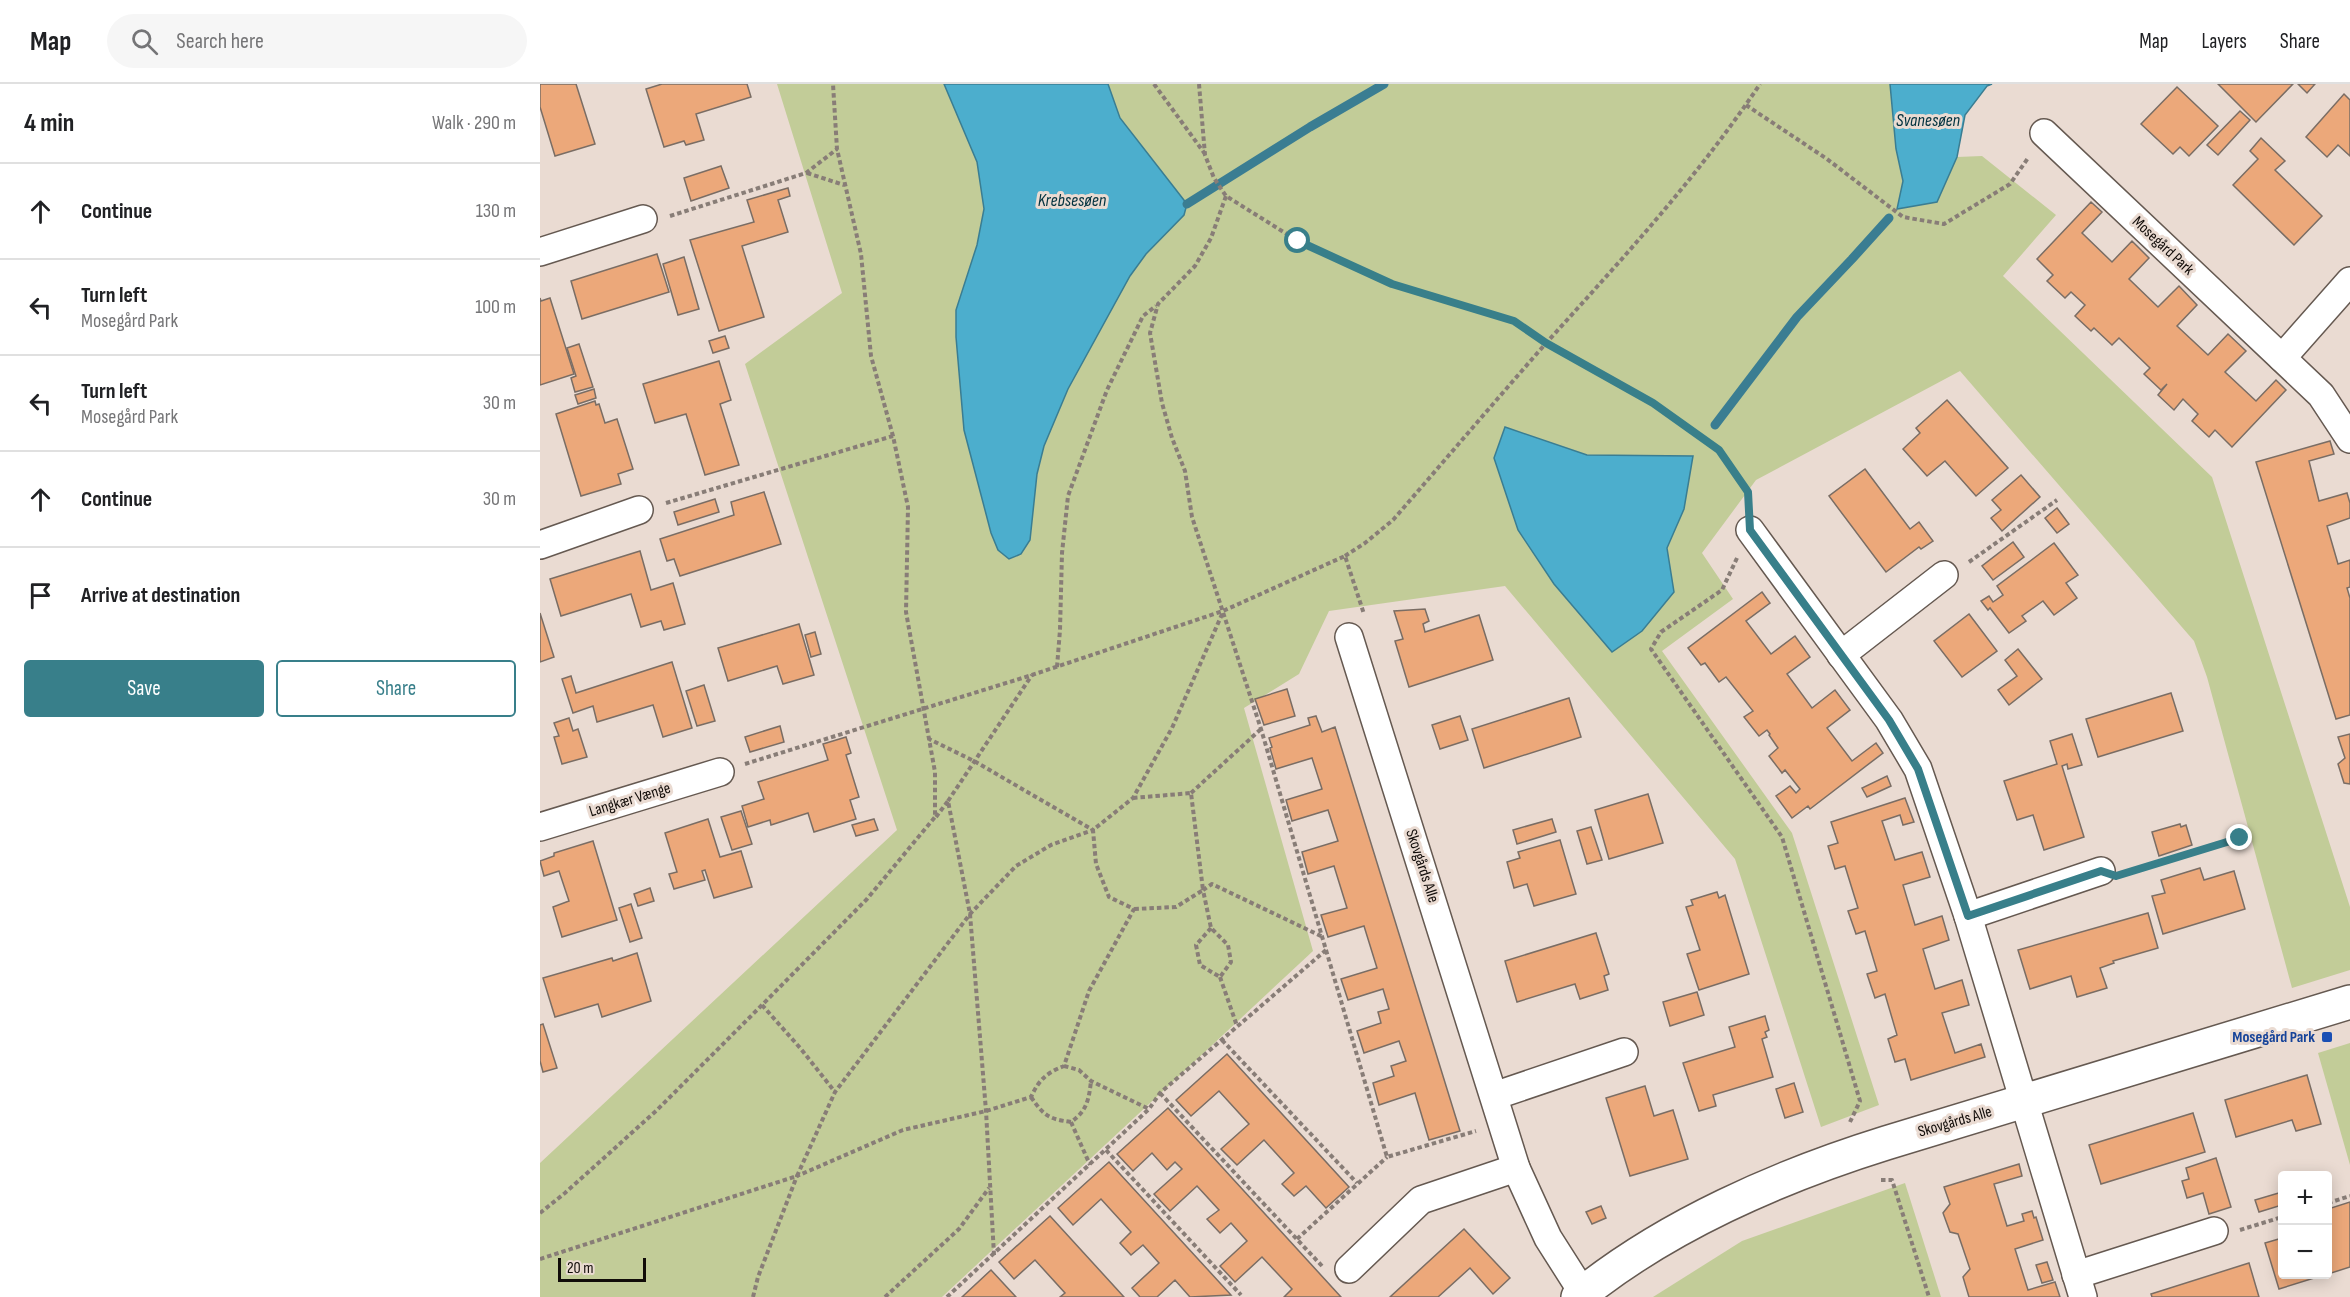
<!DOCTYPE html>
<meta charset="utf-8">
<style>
:root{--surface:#fff;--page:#f6f6f6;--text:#202124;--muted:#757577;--line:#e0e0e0;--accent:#387f8a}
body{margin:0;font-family:"Sofia Sans Condensed",sans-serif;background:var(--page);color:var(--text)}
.controls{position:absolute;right:18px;bottom:18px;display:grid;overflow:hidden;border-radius:6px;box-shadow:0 3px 15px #0003}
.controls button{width:54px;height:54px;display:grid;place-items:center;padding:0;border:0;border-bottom:2px solid var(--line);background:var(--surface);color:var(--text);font:30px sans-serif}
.scale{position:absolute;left:18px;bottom:15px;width:88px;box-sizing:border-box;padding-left:6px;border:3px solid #110c09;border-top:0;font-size:16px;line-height:21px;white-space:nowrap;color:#110c09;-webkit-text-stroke:4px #eadbd2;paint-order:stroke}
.stop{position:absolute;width:18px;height:18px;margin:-14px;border:4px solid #387f8a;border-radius:50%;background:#fff}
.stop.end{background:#387f8a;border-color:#fff;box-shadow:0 2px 6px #0008}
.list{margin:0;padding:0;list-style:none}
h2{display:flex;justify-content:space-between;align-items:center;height:78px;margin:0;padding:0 24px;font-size:26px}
h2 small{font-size:20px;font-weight:400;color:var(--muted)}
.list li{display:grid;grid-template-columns:39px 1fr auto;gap:18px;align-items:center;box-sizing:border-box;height:96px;padding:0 24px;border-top:2px solid var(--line)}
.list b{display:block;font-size:22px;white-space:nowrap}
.list p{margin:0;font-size:20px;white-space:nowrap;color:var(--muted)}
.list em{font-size:20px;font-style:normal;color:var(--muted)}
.actions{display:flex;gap:12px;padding:18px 24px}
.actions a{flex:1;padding:14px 0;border:2px solid var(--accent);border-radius:6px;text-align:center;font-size:21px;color:var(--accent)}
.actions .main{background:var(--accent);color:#fff}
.icon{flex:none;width:33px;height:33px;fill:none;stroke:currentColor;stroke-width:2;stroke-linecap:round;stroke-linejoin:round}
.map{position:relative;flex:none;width:1810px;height:1213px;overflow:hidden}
header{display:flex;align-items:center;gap:36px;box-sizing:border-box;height:84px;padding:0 30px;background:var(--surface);border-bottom:2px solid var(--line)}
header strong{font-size:28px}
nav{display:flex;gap:33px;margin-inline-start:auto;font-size:21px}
.search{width:420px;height:54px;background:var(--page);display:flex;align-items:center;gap:15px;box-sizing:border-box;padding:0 21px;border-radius:33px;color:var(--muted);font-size:22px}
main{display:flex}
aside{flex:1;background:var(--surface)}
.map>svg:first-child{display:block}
</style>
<header>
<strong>Map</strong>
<div class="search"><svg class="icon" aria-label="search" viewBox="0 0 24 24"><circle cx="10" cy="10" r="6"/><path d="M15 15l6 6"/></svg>Search here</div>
<nav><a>Map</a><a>Layers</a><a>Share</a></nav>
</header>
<main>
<aside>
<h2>4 min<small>Walk · 290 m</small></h2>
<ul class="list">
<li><svg class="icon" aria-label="ahead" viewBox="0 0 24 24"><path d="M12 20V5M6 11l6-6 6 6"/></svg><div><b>Continue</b></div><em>130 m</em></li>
<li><svg class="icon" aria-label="left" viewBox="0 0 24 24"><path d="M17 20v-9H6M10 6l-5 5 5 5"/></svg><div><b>Turn left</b><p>Mosegård Park</p></div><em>100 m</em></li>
<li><svg class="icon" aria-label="left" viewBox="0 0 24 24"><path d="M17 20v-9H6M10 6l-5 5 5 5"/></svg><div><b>Turn left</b><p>Mosegård Park</p></div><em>30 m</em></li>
<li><svg class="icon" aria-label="ahead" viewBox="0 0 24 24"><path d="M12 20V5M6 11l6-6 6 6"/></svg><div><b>Continue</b></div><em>30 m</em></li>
<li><svg class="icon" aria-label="arrive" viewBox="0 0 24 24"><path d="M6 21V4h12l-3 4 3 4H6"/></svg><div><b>Arrive at destination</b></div></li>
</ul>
<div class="actions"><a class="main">Save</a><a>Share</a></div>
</aside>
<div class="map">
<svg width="1810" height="1213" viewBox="0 0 1810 1213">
<rect width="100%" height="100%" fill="#eadbd2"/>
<g fill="#c2cc98">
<path d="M237,0H1350L1356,65L1363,97L1357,125L1397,118L1417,73L1442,72L1516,131L1463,192L1672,393L1810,823V886L1752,904L1667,593L1654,557L1420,287L1216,396L1162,469L1193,515L1122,567L1252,749L1339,1021L1281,1043L1195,775L965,502L789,527L759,590L704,624L773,867L402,1213H0V1079L357,746L205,280L302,209Z"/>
<path d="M1810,959V1081L1778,969Z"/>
<path d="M1365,1099L1401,1213H1113L1202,1157Z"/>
</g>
<g fill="#4caecd" stroke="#3a7d92" stroke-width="1.5">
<path d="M404,0H568L580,34L647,120L644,131L606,170L590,192L528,305L504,362L497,390L490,456L481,470L469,475L458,466L451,449L424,346L416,253V226L437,161L444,125L437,78Z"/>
<path d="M1350,0H1452L1447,2L1425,31L1417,73L1397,118L1357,125L1363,97L1356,65Z"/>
<path d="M965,343L1047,371L1153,372L1144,425L1127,464L1134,508L1102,547L1072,568L1014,500L978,446L954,374Z"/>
</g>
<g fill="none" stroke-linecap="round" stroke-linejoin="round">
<g stroke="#3a7d92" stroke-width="9">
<path d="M647,120L770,43L844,0"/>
<path d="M1175,341L1257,233L1312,175L1349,134"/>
</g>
</g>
<g fill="#eca87a" stroke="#7a6d64" stroke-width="1.5">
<path d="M0,0H36L55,60L15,72L0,23Z"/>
<path d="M122,0H207L211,13L156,30L164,56L146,61L144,57L124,63L106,5Z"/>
<path d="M1678,0H1753L1716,38Z"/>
<path d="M1758,0H1775L1767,9Z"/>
<path d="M1637,3L1678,42L1649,72L1640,63L1633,70L1601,40Z"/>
<path d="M1804,10L1810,16V72L1798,61L1787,73L1766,53Z"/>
<path d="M1700,27L1710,36L1678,71L1667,61Z"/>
<path d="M1721,54L1745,77L1735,86L1782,132L1754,161L1693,101L1718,75L1710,67Z"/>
<path d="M181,82L189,104L151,117L144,94Z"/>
<path d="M248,104L250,112L238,116L248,148L202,162L224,233L179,247L150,156L214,138L207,116Z"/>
<path d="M1551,118L1562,128L1542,149L1572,178L1592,157L1609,174L1589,195L1618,223L1639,202L1657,221L1637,242L1668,271L1688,250L1706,267L1685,288L1716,317L1736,296L1746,306L1692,363L1675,346L1669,353L1652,337L1658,330L1643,315L1634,326L1618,311L1627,300L1621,306L1604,290L1610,284L1579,254L1572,261L1554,244L1551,247L1535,232L1545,221L1531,208L1525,214L1507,197L1513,191L1497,175Z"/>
<path d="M117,170L129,208L42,235L31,197Z"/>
<path d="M144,173L159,225L138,231L123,180Z"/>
<path d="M0,214L1,217L10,214L34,290L0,301Z"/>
<path d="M185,252L189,264L173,269L169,257Z"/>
<path d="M39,260L53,303L35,308L31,294L36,292L27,264Z"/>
<path d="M179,277L191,316L180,320L199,381L165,391L146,330L115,339L103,300Z"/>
<path d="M54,305L56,314L38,320L35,311Z"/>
<path d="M1407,316L1468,384L1436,412L1405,377L1387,392L1363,365L1380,349L1376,344Z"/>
<path d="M55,317L56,321L59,320L65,339L77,335L93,385L78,390L81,400L41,412L16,330Z"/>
<path d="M1790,357L1794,370L1769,377L1779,417L1807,409L1810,419V434L1787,442L1798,480L1810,476V503L1807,504L1810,514V631L1796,635L1716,378Z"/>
<path d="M1325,385L1370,445L1379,438L1393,457L1381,465L1379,463L1346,488L1289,412Z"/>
<path d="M1481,391L1500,413L1462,447L1451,434L1461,426L1452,416Z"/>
<path d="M224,408L241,460L140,492L134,475L127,477L120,455L194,431L191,418Z"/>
<path d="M175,415L179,428L138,441L134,428Z"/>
<path d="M1517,424L1529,440L1517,449L1505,434Z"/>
<path d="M1473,458L1484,473L1453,496L1442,482Z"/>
<path d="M1514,459L1538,491L1526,499L1537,514L1514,531L1503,517L1482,532L1486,537L1469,549L1450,524L1448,526L1441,517L1449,512L1453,518L1463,511L1457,502Z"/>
<path d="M100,467L111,506L133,499L145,540L124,546L121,537L101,543L91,510L21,532L10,495Z"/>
<path d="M1222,508L1230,519L1206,537L1231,570L1255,552L1270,573L1247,590L1272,624L1295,606L1310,626L1287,644L1312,677L1336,659L1343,669L1270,725L1268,722L1252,734L1236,712L1250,702L1256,709L1260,705L1245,686L1242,689L1229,672L1238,664L1229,651L1230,650L1227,646L1219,652L1204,633L1213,627L1186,593L1179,598L1165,579L1161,581L1148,564Z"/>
<path d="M885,525L889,537L883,540L885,548L939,531L953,576L869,603L855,557L863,555L854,527Z"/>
<path d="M0,529L14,573L0,578Z"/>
<path d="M1429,530L1457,567L1422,593L1394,557Z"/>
<path d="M259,540L274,591L243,600L237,582L188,597L178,564Z"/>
<path d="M275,548L281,570L271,573L265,551Z"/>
<path d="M1478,565L1502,595L1469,621L1458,606L1477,592L1465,576Z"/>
<path d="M132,578L152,644L123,653L113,621L57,638L53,622L33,629L22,595L31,592L36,609Z"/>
<path d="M164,601L175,637L157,642L146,607Z"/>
<path d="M747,605L755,632L724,641L715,615Z"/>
<path d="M1631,609L1643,647L1558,673L1546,635Z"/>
<path d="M1029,614L1041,653L944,684L932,645Z"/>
<path d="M776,632L782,648L795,643L920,1047L889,1056L875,1009L839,1021L833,999L854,992L851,982L866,977L859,957L824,969L817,947L841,939L838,928L849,925L843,905L808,916L801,895L837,884L824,842L788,853L781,831L807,824L794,782L768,790L762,768L798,757L788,726L752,737L746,716L782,705L772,674L736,685L730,664L732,663L729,654L770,641L768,634Z"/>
<path d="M920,632L928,656L900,665L892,641Z"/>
<path d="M29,634L33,647L38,645L47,673L22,680L14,653L19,652L14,639Z"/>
<path d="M240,642L244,658L210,668L205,653Z"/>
<path d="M1532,650L1542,681L1528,685L1527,680L1522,682L1544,753L1504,766L1493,731L1477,736L1464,697L1517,680L1510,657Z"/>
<path d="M1810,650V700L1804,699L1798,680L1805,674L1798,653Z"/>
<path d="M306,653L311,669L306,671L319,713L310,716L316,735L274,748L268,729L231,741L230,736L208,743L202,722L224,715L218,698L288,676L283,660Z"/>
<path d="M1347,692L1351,702L1327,713L1322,704Z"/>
<path d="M1108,710L1123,759L1069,775L1055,726Z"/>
<path d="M1365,714L1374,738L1363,741L1360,731L1342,737L1355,776L1382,768L1390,793L1363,801L1375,841L1402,832L1409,856L1383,865L1395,905L1422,896L1429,921L1402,929L1415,969L1441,960L1445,973L1371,996L1365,975L1355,978L1348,955L1357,951L1345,910L1335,914L1327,890L1337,887L1325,847L1316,850L1308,827L1318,824L1305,782L1295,785L1288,762L1298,759L1291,738Z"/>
<path d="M201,727L212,760L192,766L181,733Z"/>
<path d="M168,735L180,773L201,767L212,803L174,814L165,786L162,787L165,796L134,805L129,790L137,788L125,749Z"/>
<path d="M334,735L338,746L316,752L312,741Z"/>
<path d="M1012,735L1016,748L977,760L973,746Z"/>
<path d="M1640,740L1641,743L1646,741L1652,761L1619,772L1612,748Z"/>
<path d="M1051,743L1062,776L1047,780L1037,747Z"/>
<path d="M1020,756L1036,810L994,822L987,800L974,804L967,778L980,774L978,768Z"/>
<path d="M53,757L77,836L22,853L13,823L29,817L19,787L4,792L0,777L14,772V769Z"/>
<path d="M1660,784L1664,796L1694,787L1705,825L1623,850L1612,812L1625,809L1621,796Z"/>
<path d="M110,804L114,817L98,822L94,810Z"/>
<path d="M1177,808L1179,814L1185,811L1209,890L1159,906L1147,870L1160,866L1146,823L1153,821L1151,816Z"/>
<path d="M91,820L102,854L90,858L79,824Z"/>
<path d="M1608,829L1618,864L1573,877L1574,879L1560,884L1567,904L1537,913L1531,892L1490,905L1478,866Z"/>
<path d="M1056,849L1069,890L1064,892L1068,906L1040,915L1035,900L977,918L965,877Z"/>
<path d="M97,869L111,917L62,933L58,920L15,933L3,894L72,874L73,877Z"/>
<path d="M1157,908L1164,931L1130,942L1123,918Z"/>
<path d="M1225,932L1229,946L1225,948L1227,953L1222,955L1233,993L1173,1011L1176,1022L1159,1027L1143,979L1195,963L1189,943Z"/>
<path d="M3,940L17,984L3,988L0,977V941Z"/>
<path d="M687,970L809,1103L786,1124L766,1102L754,1112L742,1100L754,1089L724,1056L697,1081L681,1065L709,1040L679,1007L651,1032L636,1016Z"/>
<path d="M1767,991L1781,1040L1756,1047L1752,1036L1696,1053L1685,1016Z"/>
<path d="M1254,999L1263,1028L1245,1034L1236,1005Z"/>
<path d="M1105,1002L1114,1032L1133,1026L1148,1075L1090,1092L1066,1014Z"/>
<path d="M628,1024L801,1213H744L752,1205L722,1173L695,1198L680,1182L707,1157L691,1139L680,1149L667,1135L679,1126L657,1102L630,1127L614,1110L642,1085L635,1078L627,1086L612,1069L593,1087L577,1070Z"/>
<path d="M1653,1029L1665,1068L1561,1100L1549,1061Z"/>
<path d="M1676,1074L1691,1123L1669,1130L1663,1109L1647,1114L1642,1097L1649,1095L1646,1084Z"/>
<path d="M569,1078L691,1211L650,1213L635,1196L617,1213H600L592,1204L619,1179L603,1161L591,1171L580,1159L591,1148L561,1115L533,1141L518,1124Z"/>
<path d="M1479,1080L1482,1092L1454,1100L1467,1142L1484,1137L1482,1130L1492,1127L1494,1134L1496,1133L1503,1156L1475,1165L1488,1206L1515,1198L1520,1213H1429L1423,1193L1430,1185L1418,1150L1410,1148L1403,1129L1410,1120L1404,1103Z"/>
<path d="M1742,1108V1121L1719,1128L1715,1116Z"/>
<path d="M1810,1118V1183L1788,1190V1125Z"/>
<path d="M1061,1122L1066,1134L1052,1140L1046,1128Z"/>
<path d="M510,1132L584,1213H520L525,1209L495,1176L474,1195L459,1178Z"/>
<path d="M924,1145L970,1194L953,1210L930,1184L898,1213H850Z"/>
<path d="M1742,1154V1190H1787L1739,1205L1725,1159Z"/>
<path d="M1507,1178L1513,1196L1502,1199L1496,1181Z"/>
<path d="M1709,1179L1719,1213H1612L1611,1210Z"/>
<path d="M451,1186L476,1213H422Z"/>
</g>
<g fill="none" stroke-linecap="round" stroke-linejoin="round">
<defs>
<g id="minor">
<path d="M1504,49L1781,311L1810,355"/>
<path d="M0,168L103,135"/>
<path d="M1742,274L1810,197"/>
<path d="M1210,446L1349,636L1378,685L1428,832L1543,1213"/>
<path d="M0,461L99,426"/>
<path d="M809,553L976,1084L1008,1154L1043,1209"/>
<path d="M1301,571L1404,491"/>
<path d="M0,743L180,688"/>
<path d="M1428,832L1561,787"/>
<path d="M954,1012L1084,968"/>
<path d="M809,1185L881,1116L976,1084"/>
<path d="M1536,1191L1674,1147"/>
</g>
<path id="tertiary" d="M1038,1213C1125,1142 1240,1092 1346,1059L1810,918"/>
</defs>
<use href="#minor" stroke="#655951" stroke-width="30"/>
<use href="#tertiary" stroke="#655951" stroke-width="36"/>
<g stroke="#887d77" stroke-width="4" stroke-dasharray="4.5 3" stroke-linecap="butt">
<path d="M614,0L665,70"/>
<path d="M659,0L665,71L674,94L686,112L758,157L852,200L974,237L1007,259L1113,319L1179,366L1208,409L1209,418"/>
<path d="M1206,21L1287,75L1363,133L1404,140L1470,100L1488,74"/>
<path d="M267,89L304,101"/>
<path d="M130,132L266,89L297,65"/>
<path d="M126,419L353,352"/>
<path d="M805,472L825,459L853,436C905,376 956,316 1008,257C1084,173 1157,94 1220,0"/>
<path d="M1197,474L1182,506L1121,548L1111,565L1242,753L1320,1017L1310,1038"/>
<path d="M1429,478L1517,416"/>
<path d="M517,583L520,546L522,469L528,412L567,306L603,232L616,222"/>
<path d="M205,680L492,591L683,527L805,472L824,530"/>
<path d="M651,709L721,645"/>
<path d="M593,714L651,709L663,806L636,823L594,825"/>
<path d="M408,717L492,591"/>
<path d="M396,733L408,717L430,830L446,1027L454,1171"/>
<path d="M1589,788L1700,755"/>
<path d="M671,844L656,861L660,881L680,893L691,878L688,861L671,844L663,806L672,800L783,853"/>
<path d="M786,866L847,1073L936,1047"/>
<path d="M680,893L697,942"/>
<path d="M222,921L261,965L295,1008"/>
<path d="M682,956L817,1099"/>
<path d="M524,982L539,986L551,997L609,1025"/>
<path d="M620,1009L782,1182"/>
<path d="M491,1013C504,1032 509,1035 531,1038C547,1027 549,1015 551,997"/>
<path d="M531,1038L550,1081"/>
<path d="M566,1066L701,1211"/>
<path d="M1341,1096H1352L1389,1213"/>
<path d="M1788,1119L1810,1112"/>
<path d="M0,1129L25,1109L116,1027L222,921L327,815L395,733V688L366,528L368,423L353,352L331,272L321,170L297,65L293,0"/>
<path d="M1700,1146L1742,1133"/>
<path d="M757,1155L847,1073"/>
<path d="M0,1175L257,1092L295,1008L430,830L476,782L511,761L553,746L434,677L389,655"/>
<path d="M213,1213L218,1193L257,1092L363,1046L446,1027L491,1013C499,996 506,989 524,982L549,907L594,825L569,813L556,780L553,746L593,714L632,644L683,528"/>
<path d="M345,1213L419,1145L449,1104"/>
<path d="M407,1213L609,1025L620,1009L786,866L721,645L652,433L645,387L632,354L622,319L610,249L618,220L655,182L671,154L686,112"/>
</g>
<use href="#minor" stroke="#fff" stroke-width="27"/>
<use href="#tertiary" stroke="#fff" stroke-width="33"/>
</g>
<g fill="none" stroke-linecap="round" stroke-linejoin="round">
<path stroke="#387f8a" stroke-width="8" d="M758,157L852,200L974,237L1006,259L1113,319L1179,366L1208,408L1210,446L1349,636L1378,685L1428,832L1561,787L1576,792L1700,754"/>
</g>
<rect fill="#1a4fb4" stroke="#eadbd2" stroke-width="2" x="1781" y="947" width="12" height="12" rx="3"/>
<g text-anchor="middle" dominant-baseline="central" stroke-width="6" stroke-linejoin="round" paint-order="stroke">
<g font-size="16" fill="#110c09" stroke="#eadbd2">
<text transform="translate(1623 162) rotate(43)">Mosegård Park</text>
<text transform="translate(90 716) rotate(-17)">Langkær Vænge</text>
<text transform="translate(882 782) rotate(72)">Skovgårds Alle</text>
<text transform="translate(1415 1038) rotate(-16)">Skovgårds Alle</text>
</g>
<g font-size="16" font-weight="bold" fill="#164399" stroke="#eadbd2" text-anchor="end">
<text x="1775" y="953">Mosegård Park</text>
</g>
<g font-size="18" font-style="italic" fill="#02323f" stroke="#eadbd2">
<text x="1388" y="36">Svanesøen</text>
<text x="532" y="116">Krebsesøen</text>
</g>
</g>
</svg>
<div class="controls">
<button>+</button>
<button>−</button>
</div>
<div class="scale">20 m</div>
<div class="stop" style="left:758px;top:157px"></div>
<div class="stop end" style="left:1700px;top:754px"></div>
</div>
</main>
